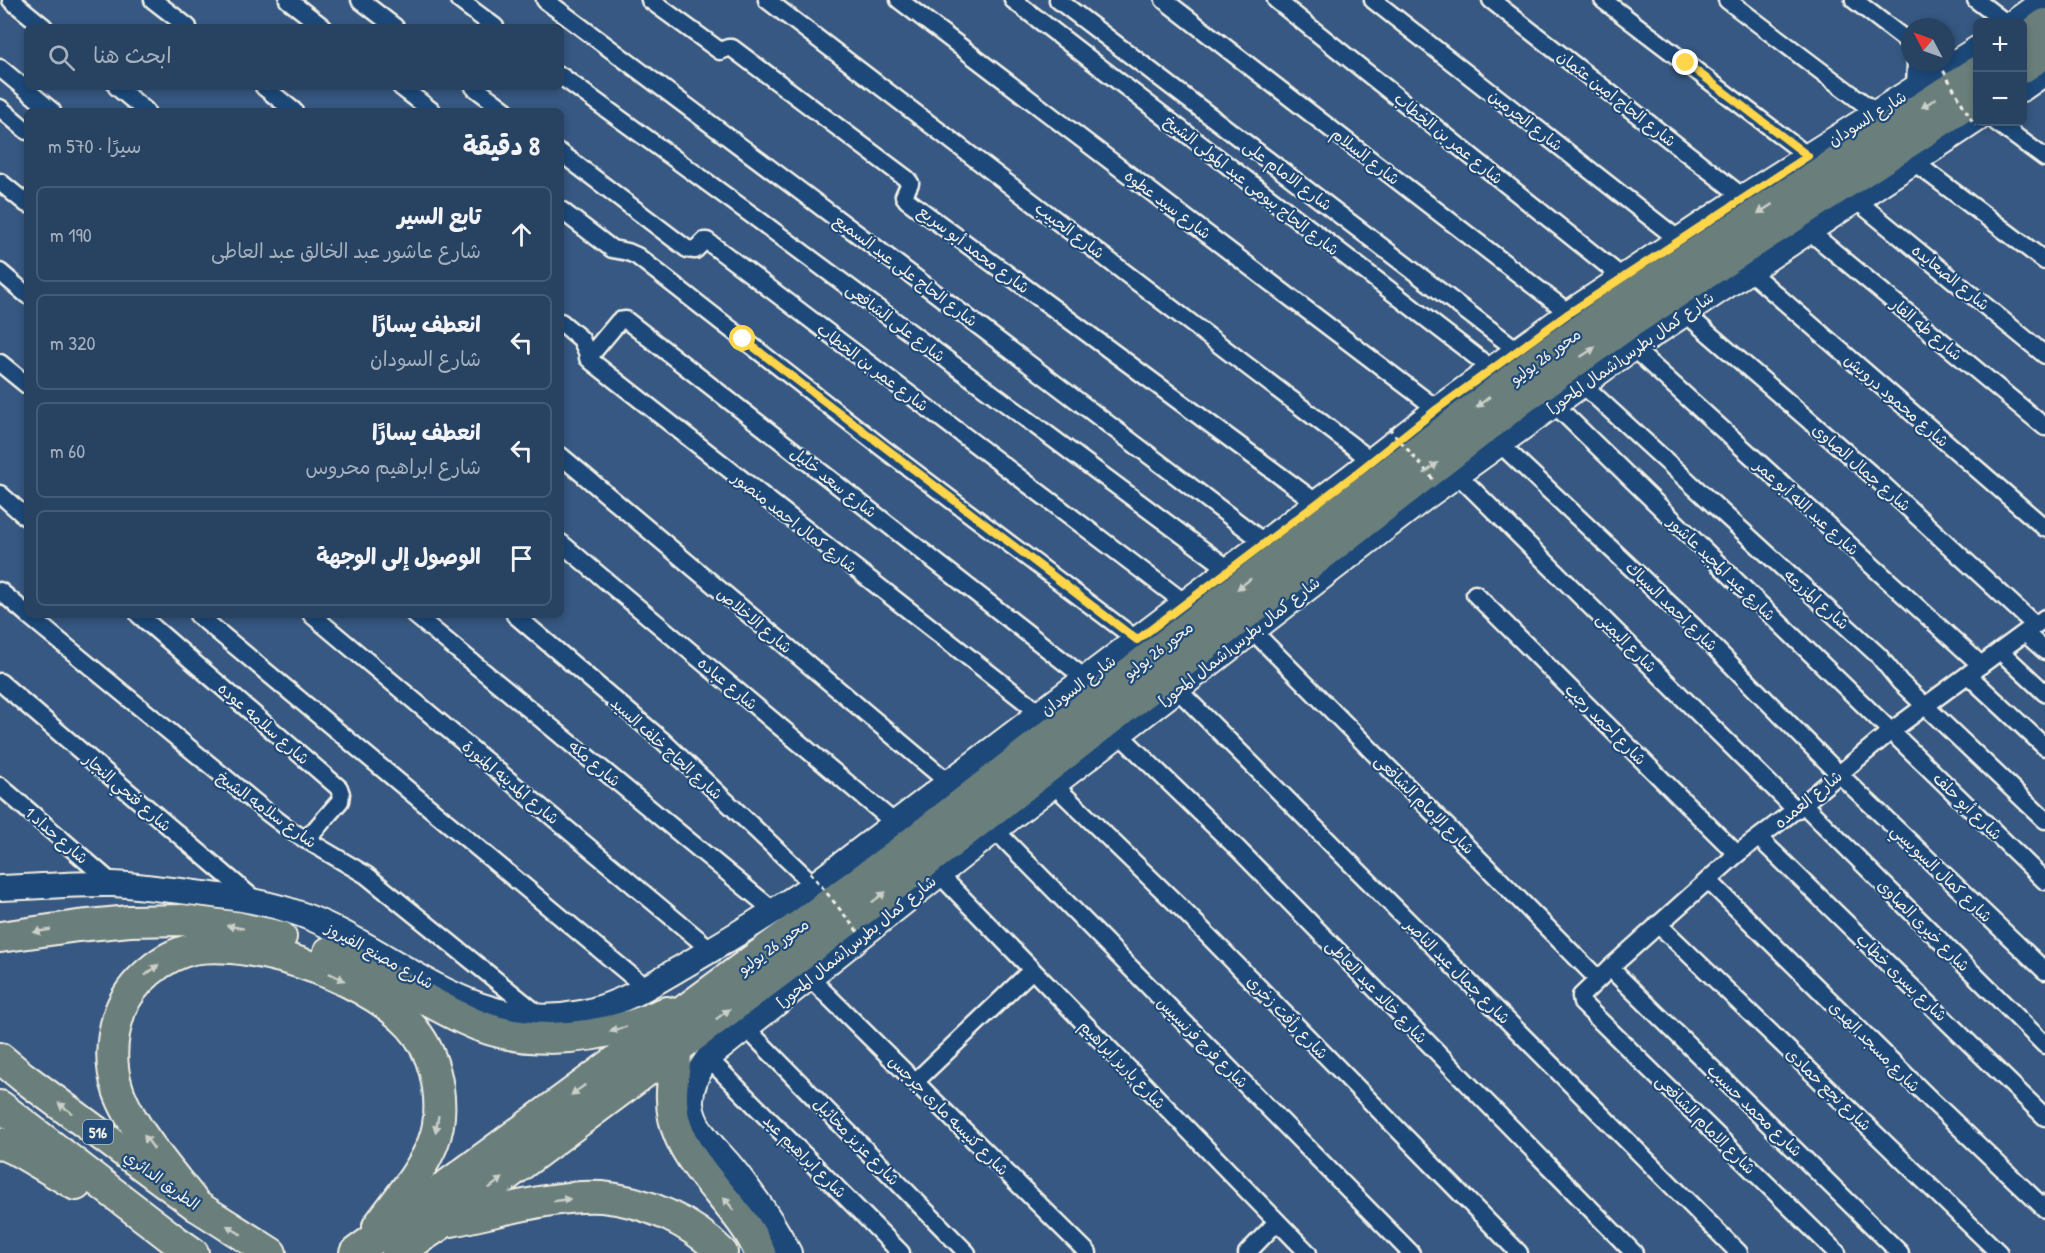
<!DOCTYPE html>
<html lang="ar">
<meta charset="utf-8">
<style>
:root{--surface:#284262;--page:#344d6b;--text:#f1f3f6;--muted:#a5b0be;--line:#445b77}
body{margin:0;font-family:"Patrick Hand","Playpen Sans Arabic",sans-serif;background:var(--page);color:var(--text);direction:rtl}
.controls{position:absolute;right:18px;top:18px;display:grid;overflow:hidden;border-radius:9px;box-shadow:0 3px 9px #0003}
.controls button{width:54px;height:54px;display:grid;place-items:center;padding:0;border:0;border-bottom:2px solid var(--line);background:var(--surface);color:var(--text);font:30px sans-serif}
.compass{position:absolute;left:1901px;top:18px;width:54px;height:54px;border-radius:50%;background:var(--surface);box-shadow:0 3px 9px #0003;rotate:311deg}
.stop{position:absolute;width:18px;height:18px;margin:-14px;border:4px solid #ffd54a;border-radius:50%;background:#fff}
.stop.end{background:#ffd54a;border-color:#fff;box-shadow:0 2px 6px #0008}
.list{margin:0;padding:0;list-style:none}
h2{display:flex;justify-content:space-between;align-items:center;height:78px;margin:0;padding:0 24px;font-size:26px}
h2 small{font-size:20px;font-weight:400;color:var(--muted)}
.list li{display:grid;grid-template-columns:39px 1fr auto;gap:18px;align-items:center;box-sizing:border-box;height:96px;margin:0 12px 12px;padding:0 12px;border:2px solid var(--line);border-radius:9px}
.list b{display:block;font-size:22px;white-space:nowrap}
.list p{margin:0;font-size:20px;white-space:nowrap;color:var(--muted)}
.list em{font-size:20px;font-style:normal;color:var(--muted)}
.icon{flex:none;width:33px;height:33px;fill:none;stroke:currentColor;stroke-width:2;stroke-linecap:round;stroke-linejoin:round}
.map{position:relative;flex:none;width:2045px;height:1253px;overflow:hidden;direction:ltr}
.search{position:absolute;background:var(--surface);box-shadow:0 3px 9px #0003;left:24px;top:24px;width:540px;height:66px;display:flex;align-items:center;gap:15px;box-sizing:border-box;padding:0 21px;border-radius:9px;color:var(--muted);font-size:22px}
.panel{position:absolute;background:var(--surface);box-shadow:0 3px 9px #0003;left:24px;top:108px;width:540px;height:510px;border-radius:9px;direction:rtl}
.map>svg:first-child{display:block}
</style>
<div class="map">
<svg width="2045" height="1253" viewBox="0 0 2045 1253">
<rect width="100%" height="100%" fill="#365882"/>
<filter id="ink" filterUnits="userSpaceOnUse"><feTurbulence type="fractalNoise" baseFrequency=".0167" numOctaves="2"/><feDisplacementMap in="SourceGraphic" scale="12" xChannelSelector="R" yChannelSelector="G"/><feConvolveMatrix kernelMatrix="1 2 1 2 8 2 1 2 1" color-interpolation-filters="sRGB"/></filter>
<g filter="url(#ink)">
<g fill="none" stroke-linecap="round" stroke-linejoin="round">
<defs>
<g id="street">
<path d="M11,0L44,27"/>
<path d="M153,0L188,27"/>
<path d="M288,0L323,27"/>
<path d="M360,0L395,27"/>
<path d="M459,0L495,27"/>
<path d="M545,0L872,245L1265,543"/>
<path d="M650,0L720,51L728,48H732L907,179L910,183L904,196L907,200L1317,503"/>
<path d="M767,0L1372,461"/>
<path d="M899,0L1437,409"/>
<path d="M1013,0L1492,369"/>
<path d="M1058,0L1517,350"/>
<path d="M1164,0L1569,313"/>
<path d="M1276,0L1622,277"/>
<path d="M1373,0L1679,240"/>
<path d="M1491,0L1743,197"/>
<path d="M1603,0L1808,156"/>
<path d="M1727,0L1875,112"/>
<path d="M1854,0L1910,43"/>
<path d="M1976,0L2005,22"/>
<path d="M0,68L52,111"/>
<path d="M561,76L756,218L1230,570"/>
<path d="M117,87L146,111"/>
<path d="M264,87L294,111"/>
<path d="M401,87L432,111"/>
<path d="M474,87L506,111"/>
<path d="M1915,88L1916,63"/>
<path d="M0,108L27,131"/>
<path d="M1996,122L2045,158"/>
<path d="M561,153L687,249L695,250L704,241H707L1185,603"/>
<path d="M1914,162L2045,261"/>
<path d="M0,182L27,204"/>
<path d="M1856,200L2045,355"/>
<path d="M561,210L612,249L628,252L637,256L884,449L1137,640"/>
<path d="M1809,231L2045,427"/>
<path d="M1749,271L2045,528"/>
<path d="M0,272L27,295"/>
<path d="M1685,313L1879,481L2035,625"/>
<path d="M561,322L581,339L591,361L1041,714"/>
<path d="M1633,348L1981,665"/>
<path d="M588,358L619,321L626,320L1086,679"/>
<path d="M0,363L27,385"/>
<path d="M1582,384L1879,656L1900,682L2045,820"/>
<path d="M1554,404L2045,881"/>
<path d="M1499,443L1695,628L1839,774L2045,971"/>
<path d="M561,456L949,783"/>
<path d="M1458,475L1796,810"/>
<path d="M0,494L27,518"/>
<path d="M561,543L896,824"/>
<path d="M0,591L27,614"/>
<path d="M1475,594L1737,854"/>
<path d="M28,615L268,813L293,832L366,875L539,1015"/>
<path d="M139,615L339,788L341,794L340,801L306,840"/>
<path d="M198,615L646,988"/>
<path d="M312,615L711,950"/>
<path d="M415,615L774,911"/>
<path d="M515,615L663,741L814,885"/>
<path d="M1252,630L1598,979"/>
<path d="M2025,633L2045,651"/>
<path d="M2000,651L2045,693"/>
<path d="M1968,675L2045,747"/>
<path d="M0,682L255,900"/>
<path d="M1177,689L1739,1253"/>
<path d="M1119,734L1238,849L1634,1253"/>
<path d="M1054,785L1182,909L1519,1253"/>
<path d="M0,786L113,884"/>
<path d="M1803,804L2045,1045"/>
<path d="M995,830L1411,1253"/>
<path d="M1759,838L2045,1117"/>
<path d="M939,874L1308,1253"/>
<path d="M1708,880L1931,1100L2045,1209"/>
<path d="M1658,924L1999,1253"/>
<path d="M1610,968L1900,1253"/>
<path d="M810,978L1088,1253"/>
<path d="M747,1029L967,1253"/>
<path d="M708,1058L901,1253"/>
<path d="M915,1082L1032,970"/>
<path d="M1247,1253L1277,1222"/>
<path d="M1837,1253L1582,1003L1581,996L1610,968L1737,854L1803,804L1891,731L2045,618"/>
</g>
<g id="secondary">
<path d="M2014,22L2044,0"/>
<path d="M2022,89L2045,73"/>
<path d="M0,888C37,887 76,883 113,884C133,885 153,888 172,890C211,895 250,898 288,910C390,941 465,1037 581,1013C620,1005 653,984 687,964C730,939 773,912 814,885L1353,475L1437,409L1569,313L1743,197L1978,48"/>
<path d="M789,1253C779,1234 768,1215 755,1198C747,1187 739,1175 730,1165C715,1147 693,1129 691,1104C690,1086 698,1072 708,1058L995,830L1422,500L1633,348L1978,119"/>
</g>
<g id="highway">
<path d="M2022,41L2045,24"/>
<path d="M2022,68L2045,53"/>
<path d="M0,937L78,926L130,921L183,920L236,927L281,937"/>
<path d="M329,952C378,969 420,999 466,1020C517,1045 579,1041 633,1025C644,1022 655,1016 667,1012"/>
<path d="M677,1049C674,1072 669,1096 674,1118C685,1170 740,1204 760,1253"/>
<path d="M0,1058L23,1077L197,1206L271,1253"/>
<path d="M0,1106L173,1239L193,1253"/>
<path d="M0,1143L20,1152L76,1185"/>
<path d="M197,1206C172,1174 131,1128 118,1090C109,1063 111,1037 120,1011C131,982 163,955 193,949C256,938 381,982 418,1035C438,1063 446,1110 433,1143C421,1173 397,1200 378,1226"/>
<path d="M451,1221C497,1212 556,1194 602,1197C646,1201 692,1222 722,1253"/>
<path d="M355,1253L901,851L1287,550L1547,353L1620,302L1978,71"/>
<path d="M397,1253L443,1223L917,869L1525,397L1628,324L1978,97"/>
</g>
</defs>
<use href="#street" stroke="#f4f1e8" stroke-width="21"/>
<use href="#secondary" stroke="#f4f1e8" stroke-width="28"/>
<use href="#highway" stroke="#f4f1e8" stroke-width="34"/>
<use href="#street" stroke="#1f4a7a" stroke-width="16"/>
<use href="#secondary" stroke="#1f4a7a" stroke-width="24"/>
<use href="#highway" stroke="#6b7f7c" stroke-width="30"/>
<g stroke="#f4f1e8" stroke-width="3" stroke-dasharray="4.5 4.5" stroke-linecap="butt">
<path d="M1939,63L1975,126"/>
<path d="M1389,428L1433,479"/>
<path d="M810,872L858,932"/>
</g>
</g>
<defs><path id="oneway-solid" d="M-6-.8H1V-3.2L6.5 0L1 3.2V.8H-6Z" transform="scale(1.5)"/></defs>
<g fill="#cbcfc8">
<use href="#oneway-solid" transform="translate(1929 103) rotate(147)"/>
<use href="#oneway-solid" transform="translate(1765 209) rotate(147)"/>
<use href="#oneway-solid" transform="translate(1588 352) rotate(-34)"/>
<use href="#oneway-solid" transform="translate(1483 402) rotate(142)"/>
<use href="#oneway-solid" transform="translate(1431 468) rotate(-38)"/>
<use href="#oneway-solid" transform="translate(1244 584) rotate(142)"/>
<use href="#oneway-solid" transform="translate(879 897) rotate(-37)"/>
<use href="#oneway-solid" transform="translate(235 927) rotate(-170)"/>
<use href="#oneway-solid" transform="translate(42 931) rotate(171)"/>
<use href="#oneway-solid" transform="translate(152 970) rotate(-39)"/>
<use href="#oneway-solid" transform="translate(337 977) rotate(26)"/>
<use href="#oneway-solid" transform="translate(723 1014) rotate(-37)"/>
<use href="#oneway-solid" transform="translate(618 1029) rotate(165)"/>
<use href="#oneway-solid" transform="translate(578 1090) rotate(144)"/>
<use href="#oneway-solid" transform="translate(65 1108) rotate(-143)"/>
<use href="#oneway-solid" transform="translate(437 1124) rotate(100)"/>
<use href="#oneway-solid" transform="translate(149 1142) rotate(-127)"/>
<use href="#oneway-solid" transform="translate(496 1183) rotate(-37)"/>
<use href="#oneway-solid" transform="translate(562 1200) rotate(-8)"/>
<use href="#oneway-solid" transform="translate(729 1204) rotate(-129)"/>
<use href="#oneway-solid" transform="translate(234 1230) rotate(-148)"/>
</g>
</g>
<g fill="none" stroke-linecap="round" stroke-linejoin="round" filter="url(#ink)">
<path stroke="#ffd54a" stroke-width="8" d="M743,339L1137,640L1353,476L1437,409L1569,313L1808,156L1686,63"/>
</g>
<g text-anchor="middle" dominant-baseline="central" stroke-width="4.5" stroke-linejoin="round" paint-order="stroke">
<rect fill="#1f4a7a" stroke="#b4bfc7" stroke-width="1.5" x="83" y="1120" width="30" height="24" rx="4.5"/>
<g font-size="15" font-weight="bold" fill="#f4f1e8">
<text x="98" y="1132">516</text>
</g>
<g font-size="16" fill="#f4f1e8" stroke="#1f4a7a">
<text transform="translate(1617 98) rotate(38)">شارع الحاج امين عثمان</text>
<text transform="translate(1867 118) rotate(-32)">شارع السودان</text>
<text transform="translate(1526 120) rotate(38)">شارع الحرمين</text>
<text transform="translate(1449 138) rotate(39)">شارع عمر بن الخطاب</text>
<text transform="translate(1366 156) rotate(38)">شارع السلام</text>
<text transform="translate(1288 175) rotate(37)">شارع الامام على</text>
<text transform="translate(1252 185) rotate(38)">شارع الحاج بيومى عبد المولى الشيخ</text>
<text transform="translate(1168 204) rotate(37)">شارع سيد عطوه</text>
<text transform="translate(1070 230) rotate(37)">شارع الحبيب</text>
<text transform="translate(974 249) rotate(37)">شارع محمد أبو سريع</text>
<text transform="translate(906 270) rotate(37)">شارع الحاج على عبد السميع</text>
<text transform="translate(1951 277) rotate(39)">شارع الصعايده</text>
<text transform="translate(896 322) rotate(37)">شارع على الشافعى</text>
<text transform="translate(1927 329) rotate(40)">شارع طه الفار</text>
<text transform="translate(1630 352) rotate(-35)">شارع كمال بطرس[شمال المحور]</text>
<text transform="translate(1545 356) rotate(-36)">محور 26 يوليو</text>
<text transform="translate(873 367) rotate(37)">شارع عمر بن الخطاب</text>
<text transform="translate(1897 400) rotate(41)">شارع محمود درويش</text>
<text transform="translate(1862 467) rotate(41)">شارع جمال الصاوى</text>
<text transform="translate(834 482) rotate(38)">شارع سعد خليل</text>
<text transform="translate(1807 507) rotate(42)">شارع عبد الله أبو عمر</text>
<text transform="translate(795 522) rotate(38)">شارع كمال احمد منصور</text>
<text transform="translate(1722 568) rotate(44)">شارع عبد المجيد عاشور</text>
<text transform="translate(1817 599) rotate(42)">شارع المزرعه</text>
<text transform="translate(1672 606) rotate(44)">شارع احمد السباك</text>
<text transform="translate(755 620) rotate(40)">شارع الاخلاص</text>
<text transform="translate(1239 641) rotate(-38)">شارع كمال بطرس[شمال المحور]</text>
<text transform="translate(1627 642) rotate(45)">شارع اليمنى</text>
<text transform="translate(1158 650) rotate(-38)">محور 26 يوليو</text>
<text transform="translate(728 683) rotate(40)">شارع عباده</text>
<text transform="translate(1078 685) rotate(-37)">شارع السودان</text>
<text transform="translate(264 723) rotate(41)">شارع سلامه عوده</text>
<text transform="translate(1606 724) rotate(45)">شارع احمد رجب</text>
<text transform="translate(667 748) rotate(42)">شارع الحاج خلف السيد</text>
<text transform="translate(595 763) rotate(40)">شارع مكه</text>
<text transform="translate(511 782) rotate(40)">شارع المدينه المنورة</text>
<text transform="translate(128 792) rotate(41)">شارع فتحي النجار</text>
<text transform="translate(1808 799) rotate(-39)">شارع العمده</text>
<text transform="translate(1425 804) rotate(45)">شارع الإمام الشافعى</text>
<text transform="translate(1968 806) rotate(44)">شارع أبو حلف</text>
<text transform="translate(267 809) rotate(36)">شارع سلامه الشيخ</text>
<text transform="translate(57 835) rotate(41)">شارع حداد 1</text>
<text transform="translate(1942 873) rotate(44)">شارع كمال السويسي</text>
<text transform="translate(1924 925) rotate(45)">شارع خيرى الصاوى</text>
<text transform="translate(856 941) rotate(-39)">شارع كمال بطرس[شمال المحور]</text>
<text transform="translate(773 946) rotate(-36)">محور 26 يوليو</text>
<text transform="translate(380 955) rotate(29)">شارع مصنع الفيروز</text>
<text transform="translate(1458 971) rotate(45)">شارع جمال عبد الناصر</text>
<text transform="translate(1902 977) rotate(44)">شارع يسرى خطاب</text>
<text transform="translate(1377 991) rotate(46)">شارع خالد عبد العاطى</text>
<text transform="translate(1288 1017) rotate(46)">شارع رأفت زخرى</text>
<text transform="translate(1203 1042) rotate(45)">شارع فرج فرنسيس</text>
<text transform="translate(1875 1046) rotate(45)">شارع مسجد الهدى</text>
<text transform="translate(1123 1064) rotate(46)">شارع باريز ابراهيم</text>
<text transform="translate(1829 1089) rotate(44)">شارع نجع حمادى</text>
<text transform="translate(1755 1110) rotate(44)">شارع محمد حسيب</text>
<text transform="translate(949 1115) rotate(45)">شارع كنيسه مارى جرجس</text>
<text transform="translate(1706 1124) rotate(45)">شارع الامام الشافعى</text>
<text transform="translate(857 1141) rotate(46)">شارع عزيز مخائيل</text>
<text transform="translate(805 1156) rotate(45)">شارع ابراهيم عيد</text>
<text transform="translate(162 1180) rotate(36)">الطريق الدائري</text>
</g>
</g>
</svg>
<div class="controls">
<button>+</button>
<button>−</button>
</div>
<svg class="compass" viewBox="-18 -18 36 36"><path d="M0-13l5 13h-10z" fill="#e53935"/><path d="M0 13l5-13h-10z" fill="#a5b0be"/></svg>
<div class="stop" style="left:743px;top:339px"></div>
<div class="stop end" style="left:1686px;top:63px"></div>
<div class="search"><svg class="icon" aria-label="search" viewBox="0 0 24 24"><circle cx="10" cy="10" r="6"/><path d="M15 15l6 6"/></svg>ابحث هنا</div>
<section class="panel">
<h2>8 دقيقة<small>سيرًا · 570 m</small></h2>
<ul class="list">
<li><svg class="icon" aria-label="ahead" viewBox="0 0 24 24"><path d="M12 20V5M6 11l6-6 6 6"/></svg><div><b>تابع السير</b><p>شارع عاشور عبد الخالق عبد العاطى</p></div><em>190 m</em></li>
<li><svg class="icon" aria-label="left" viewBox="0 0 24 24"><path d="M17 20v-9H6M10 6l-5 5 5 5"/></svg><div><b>انعطف يسارًا</b><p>شارع السودان</p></div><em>320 m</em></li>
<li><svg class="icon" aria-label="left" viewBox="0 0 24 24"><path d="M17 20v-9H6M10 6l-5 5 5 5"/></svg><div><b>انعطف يسارًا</b><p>شارع ابراهيم محروس</p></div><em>60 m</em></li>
<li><svg class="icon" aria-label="arrive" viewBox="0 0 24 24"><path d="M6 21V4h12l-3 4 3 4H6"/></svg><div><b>الوصول إلى الوجهة</b></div></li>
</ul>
</section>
</div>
